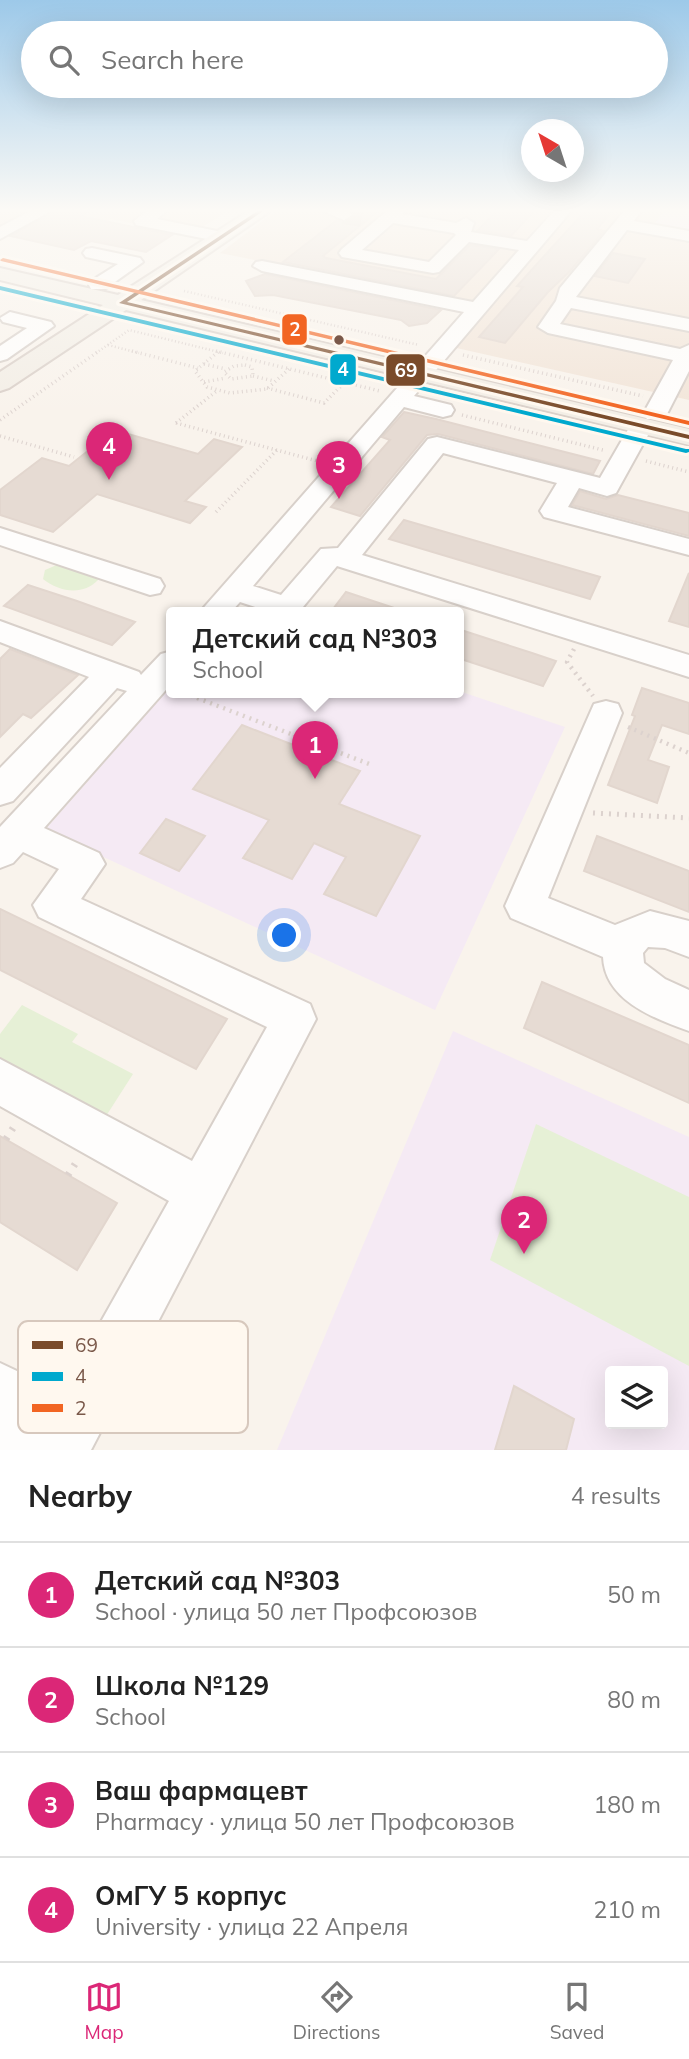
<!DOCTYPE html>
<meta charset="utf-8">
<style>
:root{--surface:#fff;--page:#f2f2f2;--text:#222;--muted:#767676;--line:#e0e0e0;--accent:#db2777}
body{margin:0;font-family:Mulish,sans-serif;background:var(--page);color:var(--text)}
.controls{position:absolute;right:21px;bottom:21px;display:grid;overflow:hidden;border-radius:7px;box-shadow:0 7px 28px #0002}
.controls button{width:63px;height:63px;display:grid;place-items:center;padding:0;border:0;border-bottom:2px solid var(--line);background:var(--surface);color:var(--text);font:35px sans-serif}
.compass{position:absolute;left:521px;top:119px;width:63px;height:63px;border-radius:50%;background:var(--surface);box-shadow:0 7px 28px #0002;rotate:321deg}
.you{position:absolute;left:285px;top:936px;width:24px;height:24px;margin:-18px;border:5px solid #fff;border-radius:50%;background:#1a73e8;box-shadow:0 0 0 10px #1a73e833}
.badge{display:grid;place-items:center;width:46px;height:46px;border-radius:50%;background:var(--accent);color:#fff;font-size:23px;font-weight:700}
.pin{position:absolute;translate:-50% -58px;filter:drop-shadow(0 2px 4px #0008)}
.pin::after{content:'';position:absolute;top:37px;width:24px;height:21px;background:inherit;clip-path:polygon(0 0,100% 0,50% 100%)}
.popup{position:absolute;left:166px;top:607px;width:298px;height:91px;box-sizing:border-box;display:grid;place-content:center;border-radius:7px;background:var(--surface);filter:drop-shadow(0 2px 5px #0005);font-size:23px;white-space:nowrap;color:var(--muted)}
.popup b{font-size:26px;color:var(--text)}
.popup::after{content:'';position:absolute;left:50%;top:100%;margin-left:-14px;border:14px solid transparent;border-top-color:var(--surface)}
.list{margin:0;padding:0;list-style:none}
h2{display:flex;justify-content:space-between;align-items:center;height:91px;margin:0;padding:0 28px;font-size:30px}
h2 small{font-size:23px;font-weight:400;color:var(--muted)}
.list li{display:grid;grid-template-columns:46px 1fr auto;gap:21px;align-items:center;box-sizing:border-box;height:105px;padding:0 28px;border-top:2px solid var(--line)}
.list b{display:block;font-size:26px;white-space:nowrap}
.list p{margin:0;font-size:23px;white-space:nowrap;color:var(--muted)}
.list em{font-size:23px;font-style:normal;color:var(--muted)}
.icon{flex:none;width:38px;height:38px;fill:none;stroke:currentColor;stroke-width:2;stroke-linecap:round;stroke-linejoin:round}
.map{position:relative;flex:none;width:689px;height:1450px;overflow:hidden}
.search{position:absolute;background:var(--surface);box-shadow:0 7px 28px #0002;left:21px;right:21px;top:21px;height:77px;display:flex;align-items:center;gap:18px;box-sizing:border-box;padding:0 24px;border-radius:38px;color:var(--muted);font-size:26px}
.sheet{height:511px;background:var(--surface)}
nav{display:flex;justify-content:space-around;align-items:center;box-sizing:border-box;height:98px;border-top:2px solid var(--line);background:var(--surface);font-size:19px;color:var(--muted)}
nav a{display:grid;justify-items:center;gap:4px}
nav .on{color:var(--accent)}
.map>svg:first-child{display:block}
</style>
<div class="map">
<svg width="689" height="1450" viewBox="0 0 689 1450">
<rect width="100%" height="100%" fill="#f9f3ec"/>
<g fill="#f2e5d9">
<path d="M0,210H230L189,235L111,219L87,233L23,220L0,231Z"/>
<path d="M277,210H552L470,304L220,253Z"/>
<path d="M570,210H689V400L452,347Z"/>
</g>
<g fill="#f5eaf4" fill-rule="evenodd">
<path d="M665,210H689V233L652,227Z"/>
<path d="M171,686L172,693H458L459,691L565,727L435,1010L45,830Z"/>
<path d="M453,1031L689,1137V1450H277ZM610,1371H663V1424H610Z"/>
</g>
<g fill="#e6f0d6">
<path d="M59,564L97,576L98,580C83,596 59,592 43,579L45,570Z"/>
<path d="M22,1005L78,1034L72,1042L133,1074L99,1127L0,1073V1034Z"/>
<path d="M536,1124L689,1197V1366L490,1260Z"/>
</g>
<g fill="#e6dbd3" stroke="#e2d6ce" stroke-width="2">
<path d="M56,210H90L80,216L172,235L146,252L91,241L74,250L11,236Z"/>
<path d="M350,210H379L323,256L326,258L436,279L470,245L499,249L454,296L283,262L337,220L345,222L353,217Z"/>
<path d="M497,210H535L511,236L478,230Z"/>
<path d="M586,210H613L597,229L604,231L570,271L548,292L505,343L479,337L523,287L517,286Z"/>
<path d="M613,253L645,259L628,283L595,276Z"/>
<path d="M265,274L441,310L427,323L409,326L401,320L273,295L255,296L246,281Z"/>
<path d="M404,412L436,419L600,461L593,474L438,434L427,435L360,516L331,507L390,440L382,437Z"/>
<path d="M114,430L198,454L214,439L242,447L185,501L206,507L190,523L97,494L53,532L0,515V490L42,458L69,466Z"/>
<path d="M580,491L606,499L618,495L689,513V536L572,505Z"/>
<path d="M404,520L600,577L590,599L389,539Z"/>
<path d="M689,573V627L669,621Z"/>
<path d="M28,585L77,601L135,622L112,645L4,606Z"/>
<path d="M346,592L397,609L396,613H330Z"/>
<path d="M458,629L532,653L556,661L543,686L458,658Z"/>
<path d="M10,649L78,675L31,718L23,714L0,737V659Z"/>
<path d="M642,688L689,703V734L662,725L648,760L669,767L657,803L608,785L635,716L632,715Z"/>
<path d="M242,725L360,771L339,804L420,836L376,916L324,894L346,857L314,843L292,879L243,858L269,820L193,789Z"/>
<path d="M166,819L205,836L179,871L140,853Z"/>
<path d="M597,836L689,871V912L584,871Z"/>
<path d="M0,909L227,1019L196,1069L0,970Z"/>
<path d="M542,982L689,1045V1103L524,1028Z"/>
<path d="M0,1136L117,1203L77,1270L0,1222Z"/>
<path d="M514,1386L574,1419L566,1450H495Z"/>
</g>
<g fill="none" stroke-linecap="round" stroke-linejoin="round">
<path stroke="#d9ccc3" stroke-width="18" stroke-dasharray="18 10" stroke-linecap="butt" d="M344,215L368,219"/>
<defs>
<g id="minor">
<path d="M32,210H53L0,239V227Z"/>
<path d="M148,210H168L157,219L222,232L231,237L222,242L136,225L134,221Z"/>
<path d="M320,210H346L352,215L344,220Z"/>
<path d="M388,210H406L403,214L456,223L466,218L474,223L471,232L527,241L555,210H572L414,396L451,405L454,410L451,415L443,417L404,407L253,586L281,595L321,549L338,548L428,439L437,437L600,478L633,421H649L653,426L616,493L607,496L579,488L568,507L689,539V555L544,517L540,511L557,483L443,453L362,555L689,655V677L337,566L298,613H273L240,602L230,613H199L464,312L262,271L253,266L256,262L262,261L473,302L519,250L469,242L439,272L433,273L342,257L339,253L342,249ZM393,223L454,233L456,235L429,262L362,250Z"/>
<path d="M625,210H642L634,221L689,231V241L627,230L576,297L689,319V331L571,308L560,324L680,349L689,345V371L667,414L663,419H647L643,414L673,360L548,333L538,327L556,301L560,288Z"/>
<path d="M92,248L140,258L143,262L105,289H91L89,285L91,281L118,264L86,257L83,253L86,249Z"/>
<path d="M10,312L51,322L54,326L7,359L0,361V346L27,328L3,322L0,318Z"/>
<path d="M0,528L160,579L164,586L160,593L150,595L0,545Z"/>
<path d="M0,621L139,672L141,675L161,654L172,651V683L44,828L99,853L105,864L81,899L310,1004L316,1019L91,1450H0V1363L19,1372L58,1398L169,1201L0,1106V1059L192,1161L267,1027L39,917L33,905L59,869L23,852L13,863L0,868V827L127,691L117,688L13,801L0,805V768L89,677L0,642Z"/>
<path d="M606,701L618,704L622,713L548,898L615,925L650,911L689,921V957L665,948L648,947L643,953L644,963L665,979L689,990V1031C654,1018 605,1001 603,957L511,918L505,906L590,713L594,704Z"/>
</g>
<path id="major" d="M250,210H272L141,300L689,429V445L126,310L9,388L0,391V372L103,305L0,280V268L118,295Z"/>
</defs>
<use href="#minor" stroke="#d8d0ca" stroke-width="4"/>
<use href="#major" stroke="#dad0c9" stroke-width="4"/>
<g stroke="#dcd2ce" stroke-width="2.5" stroke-dasharray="1 2.5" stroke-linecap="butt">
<path d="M184,291L419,345"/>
<path d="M108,345L139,353"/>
<path d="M96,353L129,330L223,353"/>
</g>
<g stroke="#dcd2ce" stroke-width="3.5" stroke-dasharray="1 3.5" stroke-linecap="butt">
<path d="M132,351L198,368"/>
<path d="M216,351L380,391"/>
<path d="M218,352L195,371L207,387L230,393L267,389L289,369"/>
<path d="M463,355L643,396"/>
<path d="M204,364L226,369"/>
<path d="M245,365L252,367L253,376L231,379L224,372L234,366Z"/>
<path d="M253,376L274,381"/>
<path d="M204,382L226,378"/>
<path d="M267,388L324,403L344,383"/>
<path d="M462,415L603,450"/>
<path d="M0,420L99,351"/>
<path d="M176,423L321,462"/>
<path d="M176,423L218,390"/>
<path d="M0,436L74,457"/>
<path d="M646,461L689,472"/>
<path d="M216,512L277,450"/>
</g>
<g stroke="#dcd2ce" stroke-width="4.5" stroke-dasharray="2 5" stroke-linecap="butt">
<path d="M574,649L567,662L593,696"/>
<path d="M184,693L372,765"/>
<path d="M628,727L689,753"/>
</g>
<path stroke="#dcd2ce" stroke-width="5" stroke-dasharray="2 6" stroke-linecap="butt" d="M593,813L689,818"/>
<g stroke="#dcd2ce" stroke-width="7" stroke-dasharray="2.5 8" stroke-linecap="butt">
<path d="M6,1139L15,1125"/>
<path d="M68,1175L77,1161"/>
</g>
<use href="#minor" fill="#fefdfc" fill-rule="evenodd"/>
<use href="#major" fill="#f3eee6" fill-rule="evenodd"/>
<defs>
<path id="bus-1" d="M259,210H265L127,302L689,435V439L119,303Z"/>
<path id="bus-2" d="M0,286L686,449H689V452L686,453L0,290Z"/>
<path id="bus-3" d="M3,258L689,421V425L1,261L0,260Z"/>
</defs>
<use href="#bus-1" stroke="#fff8ef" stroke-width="6"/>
<use href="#bus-2" stroke="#fff8ef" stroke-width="6"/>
<use href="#bus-3" stroke="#fff8ef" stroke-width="6"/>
<use href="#bus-1" fill="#7a4b2a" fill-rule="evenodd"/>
<use href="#bus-2" fill="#00a9ce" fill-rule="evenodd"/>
<use href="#bus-3" fill="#f26522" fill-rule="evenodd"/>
</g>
<linearGradient id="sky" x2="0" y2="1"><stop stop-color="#9dc9e9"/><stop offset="0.51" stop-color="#fcfaf6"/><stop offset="1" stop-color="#fcfaf6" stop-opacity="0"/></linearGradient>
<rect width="689" height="413" fill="url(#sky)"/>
<circle fill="#7a5849" stroke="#fff8ef" stroke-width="2.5" cx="339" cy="340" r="6"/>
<rect x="18" y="1321" width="230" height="112" rx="10" fill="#fff8ef" stroke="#d7c8bd" stroke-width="2"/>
<rect x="32" y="1341" width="31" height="8" fill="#7a4b2a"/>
<rect x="32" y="1372" width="31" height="9" fill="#00a9ce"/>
<rect x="32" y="1404" width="31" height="8" fill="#f26522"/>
<g font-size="19" fill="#7a5849">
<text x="75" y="1352">69</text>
<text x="75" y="1383">4</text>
<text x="75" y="1415">2</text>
</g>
<g stroke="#fff8ef" stroke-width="2.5">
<rect x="281" y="313" width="27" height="33" rx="7" fill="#f26522"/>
<rect x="329" y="353" width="28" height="33" rx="7" fill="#00a9ce"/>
<rect x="385" y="353" width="41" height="34" rx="7" fill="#7a4b2a"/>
</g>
<g font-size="19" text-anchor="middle" font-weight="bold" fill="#fff">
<text x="295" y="336">2</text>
<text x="343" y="376">4</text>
<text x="406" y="377">69</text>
</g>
</svg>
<div class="controls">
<button><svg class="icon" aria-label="layers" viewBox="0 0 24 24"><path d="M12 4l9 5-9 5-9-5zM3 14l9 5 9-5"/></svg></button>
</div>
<svg class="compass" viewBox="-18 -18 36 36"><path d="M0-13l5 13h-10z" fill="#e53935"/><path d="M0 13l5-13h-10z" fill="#767676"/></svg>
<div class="you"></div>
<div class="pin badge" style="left:315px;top:779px">1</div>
<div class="popup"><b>Детский сад №303</b>School</div>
<div class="pin badge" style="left:524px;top:1254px">2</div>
<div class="pin badge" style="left:339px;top:499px">3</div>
<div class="pin badge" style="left:109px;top:480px">4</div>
<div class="search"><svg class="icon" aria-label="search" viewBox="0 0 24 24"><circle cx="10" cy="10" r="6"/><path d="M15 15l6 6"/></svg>Search here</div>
</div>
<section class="sheet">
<h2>Nearby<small>4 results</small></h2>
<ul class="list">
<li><span class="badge">1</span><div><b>Детский сад №303</b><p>School · улица 50 лет Профсоюзов</p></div><em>50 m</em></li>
<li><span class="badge">2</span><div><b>Школа №129</b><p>School</p></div><em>80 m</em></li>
<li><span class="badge">3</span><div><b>Ваш фармацевт</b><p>Pharmacy · улица 50 лет Профсоюзов</p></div><em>180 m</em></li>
<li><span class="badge">4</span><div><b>ОмГУ 5 корпус</b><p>University · улица 22 Апреля</p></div><em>210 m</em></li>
</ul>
</section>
<nav>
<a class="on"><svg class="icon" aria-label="map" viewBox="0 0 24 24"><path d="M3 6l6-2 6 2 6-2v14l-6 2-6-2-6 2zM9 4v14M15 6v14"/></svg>Map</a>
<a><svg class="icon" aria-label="directions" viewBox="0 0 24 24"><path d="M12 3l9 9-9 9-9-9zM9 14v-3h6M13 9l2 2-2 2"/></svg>Directions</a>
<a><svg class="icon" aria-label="saved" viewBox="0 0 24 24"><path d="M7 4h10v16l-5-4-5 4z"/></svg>Saved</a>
</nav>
